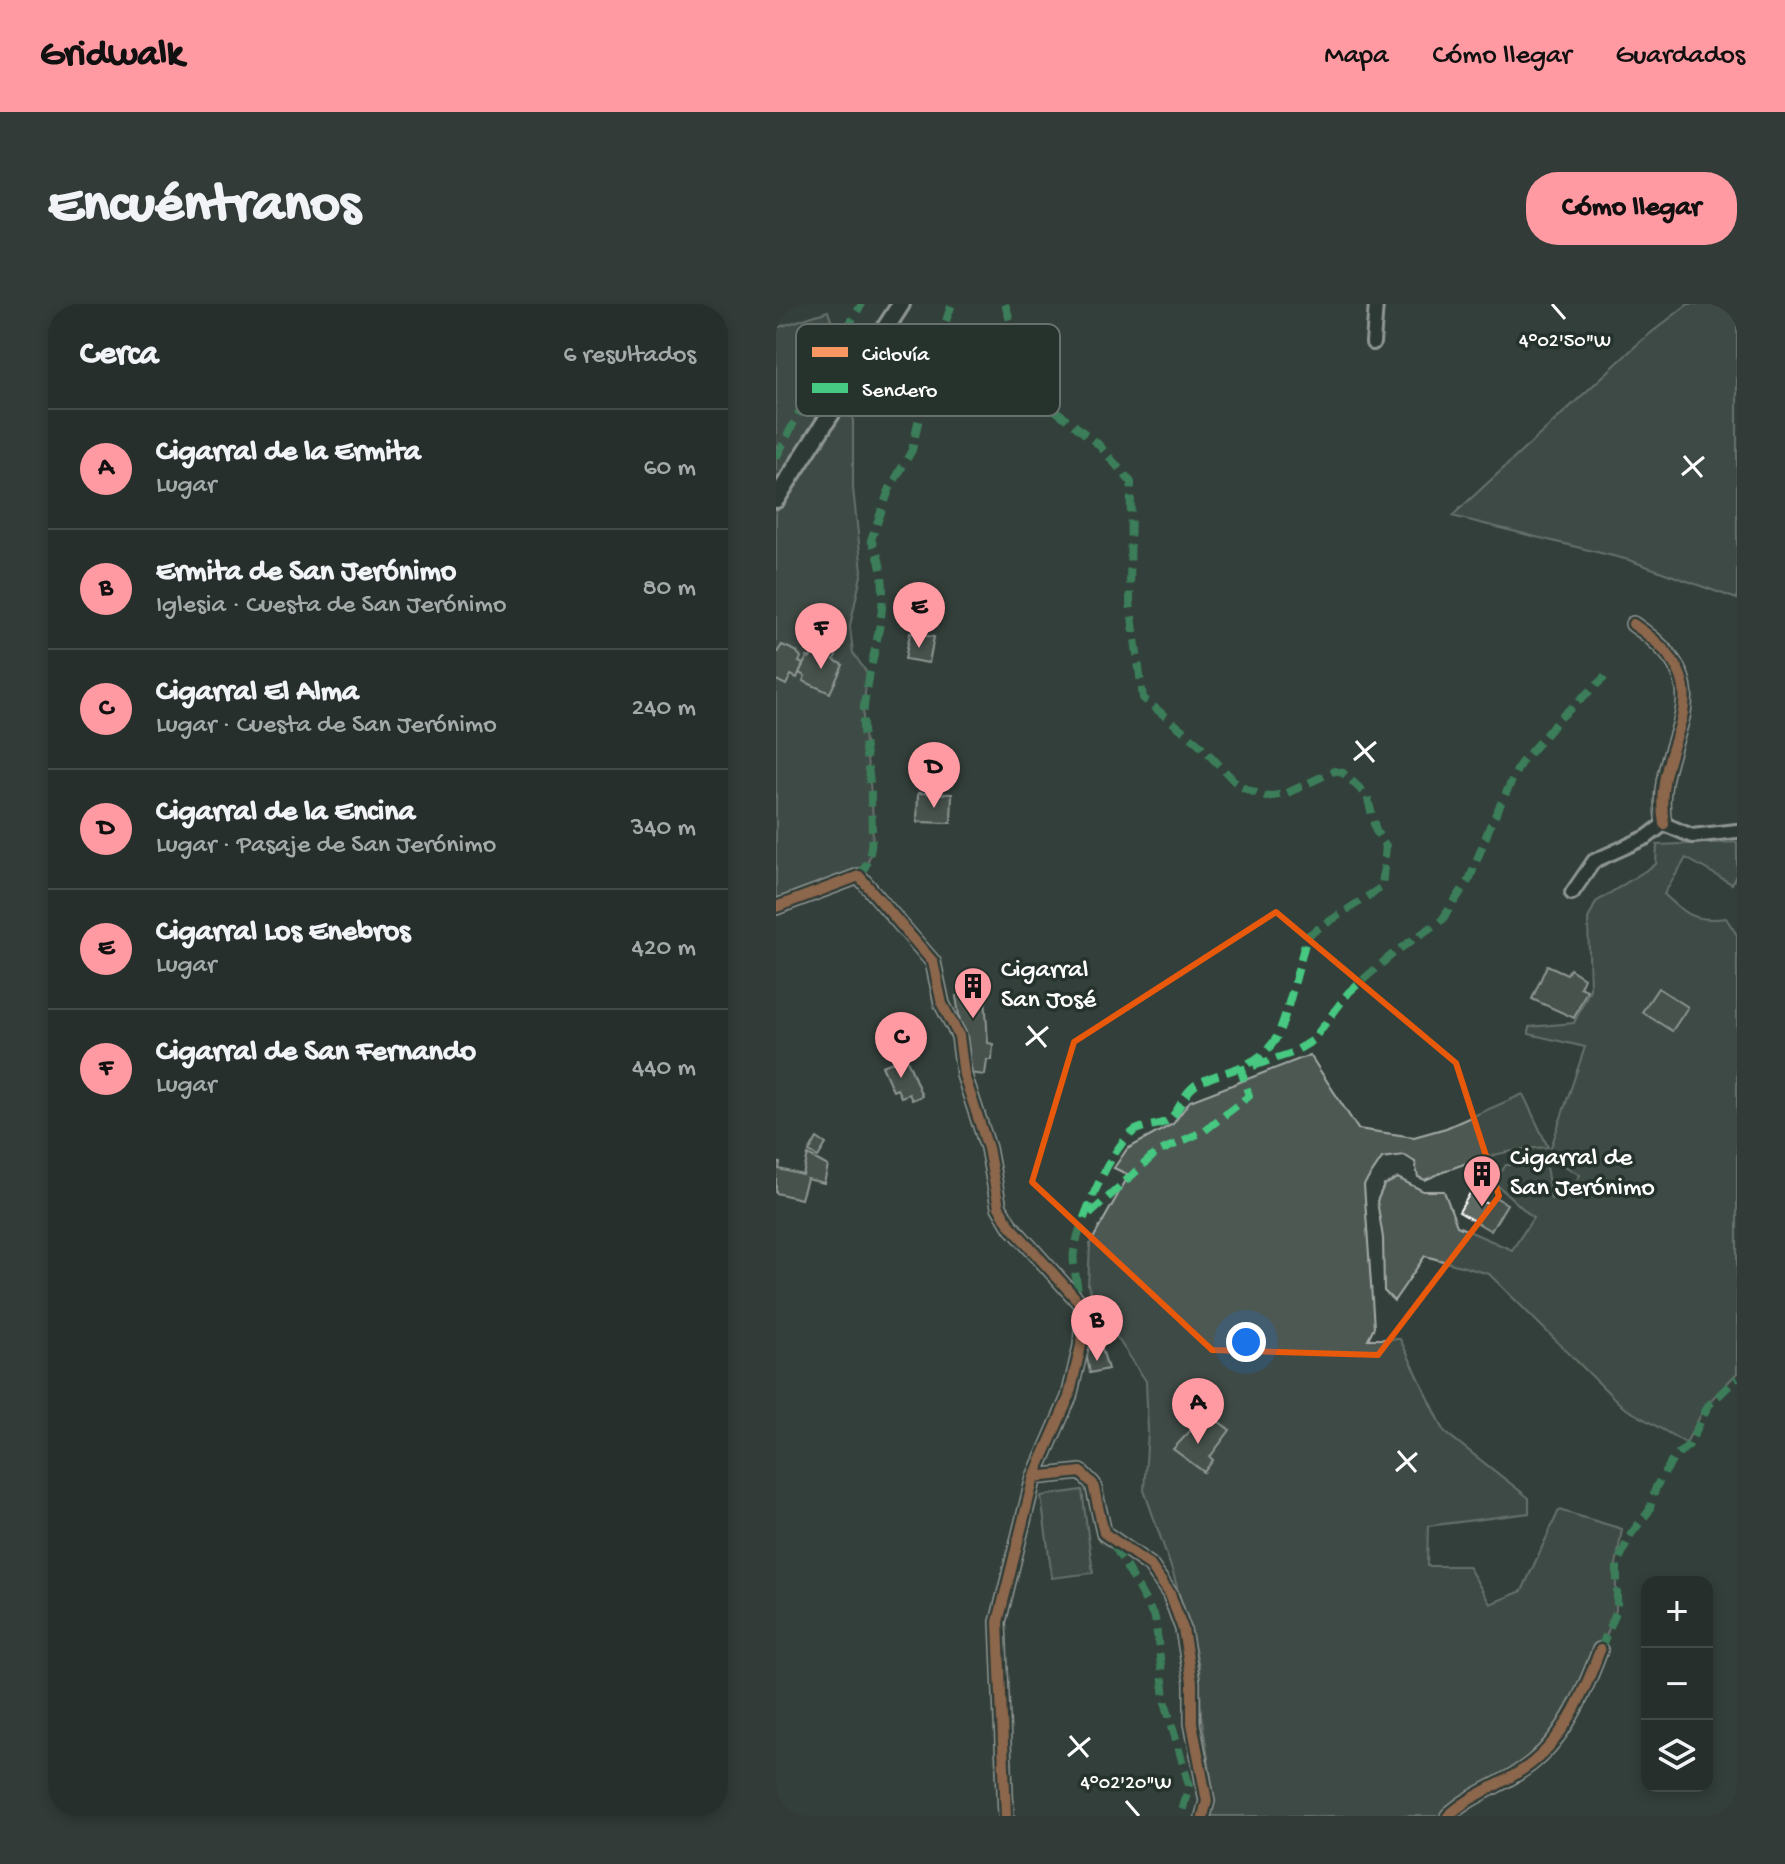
<!DOCTYPE html>
<html lang="es">
<meta charset="utf-8">
<style>
:root{--surface:#262f2c;--page:#323b38;--text:#f1f3f6;--muted:#a4a9a9;--line:#424a48;--accent:#ff9aa2}
body{margin:0;font-family:"Gochi Hand",sans-serif;background:var(--page);color:var(--text)}
.controls{position:absolute;right:24px;bottom:24px;display:grid;overflow:hidden;border-radius:16px;box-shadow:0 4px 12px #0003}
.controls button{width:72px;height:72px;display:grid;place-items:center;padding:0;border:0;border-bottom:2px solid var(--line);background:var(--surface);color:var(--text);font:40px sans-serif}
.you{position:absolute;left:470px;top:1038px;width:28px;height:28px;margin:-20px;border:6px solid #fff;border-radius:50%;background:#1a73e8;box-shadow:0 0 0 12px #1a73e833}
.badge{display:grid;place-items:center;width:52px;height:52px;border-radius:50%;background:var(--accent);color:#111;font-size:26px;font-weight:700}
.pin{position:absolute;translate:-50% -66px;filter:drop-shadow(0 2px 4px #0008)}
.pin::after{content:'';position:absolute;top:42px;width:28px;height:24px;background:inherit;clip-path:polygon(0 0,100% 0,50% 100%)}
.list{margin:0;padding:0;list-style:none}
h2{display:flex;justify-content:space-between;align-items:center;height:104px;margin:0;padding:0 32px;font-size:34px}
h2 small{font-size:26px;font-weight:400;color:var(--muted)}
.list li{display:grid;grid-template-columns:52px 1fr auto;gap:24px;align-items:center;box-sizing:border-box;height:120px;padding:0 32px;border-top:2px solid var(--line)}
.list b{display:block;font-size:30px;white-space:nowrap}
.list p{margin:0;font-size:26px;white-space:nowrap;color:var(--muted)}
.list em{font-size:26px;font-style:normal;color:var(--muted)}
.icon{flex:none;width:44px;height:44px;fill:none;stroke:currentColor;stroke-width:2;stroke-linecap:round;stroke-linejoin:round}
.map{position:relative;flex:none;width:961px;height:1512px;overflow:hidden;border-radius:32px}
header{display:flex;align-items:center;gap:48px;box-sizing:border-box;height:112px;padding:0 40px;background:var(--accent);color:#111}
header strong{font-size:38px}
nav{display:flex;gap:44px;margin-inline-start:auto;font-size:28px}
.intro{display:flex;align-items:center;justify-content:space-between;box-sizing:border-box;height:192px;padding:0 48px}
h1{margin:0;font-size:56px}
.button{padding:20px 36px;border-radius:32px;background:var(--accent);color:#111;font-size:28px;font-weight:700}
main{display:flex;gap:48px;padding:0 48px}
aside{flex:1;background:var(--surface);border-radius:32px;box-shadow:0 4px 12px #0003}
.map>svg:first-child{display:block}
</style>
<header>
<strong>Gridwalk</strong>
<nav><a>Mapa</a><a>Cómo llegar</a><a>Guardados</a></nav>
</header>
<div class="intro"><h1>Encuéntranos</h1><a class="button">Cómo llegar</a></div>
<main>
<aside>
<h2>Cerca<small>6 resultados</small></h2>
<ul class="list">
<li><span class="badge">A</span><div><b>Cigarral de la Ermita</b><p>Lugar</p></div><em>60 m</em></li>
<li><span class="badge">B</span><div><b>Ermita de San Jerónimo</b><p>Iglesia · Cuesta de San Jerónimo</p></div><em>80 m</em></li>
<li><span class="badge">C</span><div><b>Cigarral El Alma</b><p>Lugar · Cuesta de San Jerónimo</p></div><em>240 m</em></li>
<li><span class="badge">D</span><div><b>Cigarral de la Encina</b><p>Lugar · Pasaje de San Jerónimo</p></div><em>340 m</em></li>
<li><span class="badge">E</span><div><b>Cigarral Los Enebros</b><p>Lugar</p></div><em>420 m</em></li>
<li><span class="badge">F</span><div><b>Cigarral de San Fernando</b><p>Lugar</p></div><em>440 m</em></li>
</ul>
</aside>
<div class="map">
<svg width="961" height="1512" viewBox="0 0 961 1512">
<rect width="100%" height="100%" fill="#333f3a"/>
<filter id="ink" filterUnits="userSpaceOnUse"><feTurbulence type="fractalNoise" baseFrequency=".0125" numOctaves="2"/><feDisplacementMap in="SourceGraphic" scale="16" xChannelSelector="R" yChannelSelector="G"/><feConvolveMatrix kernelMatrix="1 2 1 2 8 2 1 2 1" color-interpolation-filters="sRGB"/></filter>
<g filter="url(#ink)">
<g fill="#4d5853" stroke="#a6aca9" stroke-width="2">
<path d="M912,0H961V295L853,256L676,212L866,36Z"/>
<path d="M52,7L68,54L77,106V184L86,267L74,322L77,349L91,369C90,385 87,402 87,418C88,452 110,544 85,569C72,583 20,596 0,603V24Z"/>
<path d="M961,538V569L956,580L910,554L888,590C910,611 920,618 950,614L961,631V1069L930,1101L910,1139L847,1103L713,970L649,952L618,997L608,987L607,934L601,897L608,881L622,874L647,887H668L681,922L736,946L757,914L718,878L730,861H770L775,895L793,889L804,871L772,852L809,743L753,730V723L798,719L814,685L812,615L820,598L880,560L881,541Z"/>
<path d="M534,751L582,825L638,833L670,824L747,790L772,843C726,846 690,857 649,876L642,873L639,858L628,851L606,854L588,881L598,1023L592,1035H624L669,1128L753,1194V1209L652,1222L651,1262H692L714,1300L746,1287L783,1206L846,1225L840,1261V1306L822,1353L807,1386L756,1457L671,1512H434L437,1486L425,1410L423,1361L397,1269L368,1186L372,1128L370,1077L320,1002L312,981L314,940L353,871L338,864L351,845L397,820L414,797Z"/>
<path d="M306,1186L317,1269L276,1274L265,1192Z"/>
</g>
<g fill="#5f6964" stroke="#fff" stroke-width="2">
<path d="M134,329L158,333L153,359L129,355Z"/>
<path d="M6,341L20,347L25,353L23,358L27,360L21,374L15,371L10,381L0,376V350Z"/>
<path d="M42,342L60,351L58,356L67,361L54,389L27,377L29,372L23,369L31,353L34,354Z"/>
<path d="M142,489L176,490L175,519L141,518Z"/>
<path d="M771,661L791,670L794,665L808,674L804,683L811,686L798,714L756,695Z"/>
<path d="M882,684L912,703L896,727L866,708Z"/>
<path d="M209,691L212,739L217,740L216,756H211L209,771L192,769L180,692Z"/>
<path d="M130,753L146,792L136,796L133,790L125,793L121,785L117,787L106,762Z"/>
<path d="M41,834L50,840L42,853L33,848Z"/>
<path d="M32,851L52,862L48,879L31,875L25,895L0,889V858L4,859L3,865L27,871Z"/>
<path d="M696,876L709,884L702,895L714,901L719,893L731,900L715,927L683,908L697,884L693,882Z"/>
<path d="M324,1038L332,1065L314,1069L310,1049L314,1041Z"/>
<path d="M431,1109L454,1126L434,1153L437,1156L428,1168L397,1145Z"/>
</g>
<g fill="none" stroke-linecap="round" stroke-linejoin="round">
<defs>
<g id="minor">
<path d="M597,39L600,0"/>
<path d="M857,320C961,390 873,434 888,520"/>
<path d="M888,520L916,532L961,527"/>
<path d="M796,589L818,557L871,533L888,520"/>
<path d="M0,603L83,572L157,658L166,700L183,732L188,771L212,844L223,903L233,920L304,999L307,1013L305,1042L293,1093L258,1173L222,1318L230,1512"/>
<path d="M258,1173L305,1168L317,1180L328,1229L374,1261L394,1290L407,1325L416,1378V1419L431,1497L427,1512"/>
<path d="M672,1512C697,1488 731,1480 757,1458C791,1430 809,1386 824,1346"/>
</g>
<path id="secondary" d="M0,195L125,0"/>
</defs>
<use href="#minor" stroke="#fff" stroke-width="18"/>
<use href="#secondary" stroke="#fff" stroke-width="22"/>
<use href="#minor" stroke="#26332d" stroke-width="12"/>
<use href="#secondary" stroke="#26332d" stroke-width="16"/>
<g stroke="#46c982" stroke-width="8" stroke-dasharray="16 8" stroke-linecap="butt">
<path d="M229,0L254,81L265,95L322,140L355,178L354,298L367,394L422,439L463,482L490,493L509,490L558,467L567,469L591,491L600,527L610,542L606,583L531,632C525,653 509,721 499,736C478,767 447,765 421,780C406,789 404,809 391,817C381,823 368,820 357,828C333,846 304,917 298,947C296,961 302,980 303,995"/>
<path d="M0,154L44,67L86,0"/>
<path d="M83,572C101,551 95,521 95,495C95,469 86,442 87,416C89,358 125,292 95,236L113,186L136,146L155,59L176,0"/>
<path d="M314,910L380,849L428,827L473,792L465,766L516,749L536,737L573,688L619,648L666,616L694,574L714,522L744,460L784,414L829,373"/>
<path d="M338,1241L379,1314L390,1401L413,1481L405,1512"/>
<path d="M824,1346L841,1306V1260L855,1230L873,1207L880,1183L899,1152L913,1141L932,1102L961,1074"/>
</g>
<defs>
<g id="cycleway">
<path d="M857,320C961,390 873,434 888,520"/>
<path d="M0,603L83,572L157,658L166,700L183,732L188,771L212,844L223,903L233,920L304,999L307,1013L305,1042L293,1093L258,1173L222,1318L230,1512"/>
<path d="M258,1173L305,1168L317,1180L328,1229L374,1261L394,1290L407,1325L416,1378V1419L431,1497L427,1512"/>
<path d="M672,1512C697,1488 731,1480 757,1458C791,1430 809,1386 824,1346"/>
</g>
</defs>
<use href="#cycleway" stroke="#26332d" stroke-width="15"/>
<use href="#cycleway" stroke="#f99763" stroke-width="10"/>
</g>
</g>
<path d="M0 0H961V1512H0ZM500,608L680,759L723,892L602,1051L436,1046L256,878L298,738Z" fill="#333f3a" fill-opacity=".55" fill-rule="evenodd"/>
<path fill="none" stroke="#e8590c" stroke-width="6" stroke-linejoin="round" d="M500,608L680,759L723,892L602,1051L436,1046L256,878L298,738Z"/>
<path fill="none" stroke="#fff" stroke-width="3" d="M776,0L789,15M908,152L926,173M906,171L928,153M580,437L598,458M578,456L600,438M252,722L270,743M250,741L272,723M622,1147L640,1168M620,1167L641,1149M294,1432L312,1453M292,1452L314,1434M350,1497L363,1512"/>
<defs>
<symbol id="building-pin" viewBox="-11 -11 22 30"><path d="M0 17L-7.5 6A9.5 9.5 0 1 1 7.5 6Z" fill="#ff9aa2" stroke="#26332d"/><path d="M-4-6H4V6H1V3H-1V6H-4ZM-2.5-4.3h1.7v1.8h-1.7ZM.8-4.3h1.7v1.8H.8ZM-2.5-1h1.7V.8h-1.7ZM.8-1h1.7V.8H.8Z" fill="#111"/></symbol>
</defs>
<g fill-rule="evenodd">
<use href="#building-pin" x="175" y="660" width="44" height="60"/>
<use href="#building-pin" x="684" y="848" width="44" height="60"/>
</g>
<g text-anchor="middle" dominant-baseline="central" stroke-width="7" stroke-linejoin="round" paint-order="stroke">
<g font-size="26" fill="#fff" stroke="#26332d" text-anchor="start">
<text x="225" y="667">Cigarral<tspan x="225" dy="30">San José</tspan></text>
<text x="734" y="855">Cigarral de<tspan x="734" dy="30">San Jerónimo</tspan></text>
</g>
</g>
<rect x="20" y="20" width="264" height="92" rx="12" fill="#26332d" stroke="#67706c" stroke-width="2"/>
<rect x="36" y="43" width="36" height="10" fill="#f99763"/>
<rect x="36" y="79" width="36" height="10" fill="#46c982"/>
<g font-size="22" fill="#fff">
<text x="86" y="56">Ciclovía</text>
<text x="86" y="92">Sendero</text>
</g>
<g font-size="20" text-anchor="middle" fill="#fff" stroke="#26332d" stroke-width="7" stroke-linejoin="round" paint-order="stroke">
<text x="789" y="42">4°02'50"W</text>
<text x="350" y="1484">4°02'20"W</text>
</g>
</svg>
<div class="controls">
<button>+</button>
<button>−</button>
<button><svg class="icon" aria-label="layers" viewBox="0 0 24 24"><path d="M12 4l9 5-9 5-9-5zM3 14l9 5 9-5"/></svg></button>
</div>
<div class="you"></div>
<div class="pin badge" style="left:422px;top:1140px">A</div>
<div class="pin badge" style="left:321px;top:1057px">B</div>
<div class="pin badge" style="left:125px;top:774px">C</div>
<div class="pin badge" style="left:158px;top:504px">D</div>
<div class="pin badge" style="left:143px;top:344px">E</div>
<div class="pin badge" style="left:45px;top:365px">F</div>
</div>
</main>
